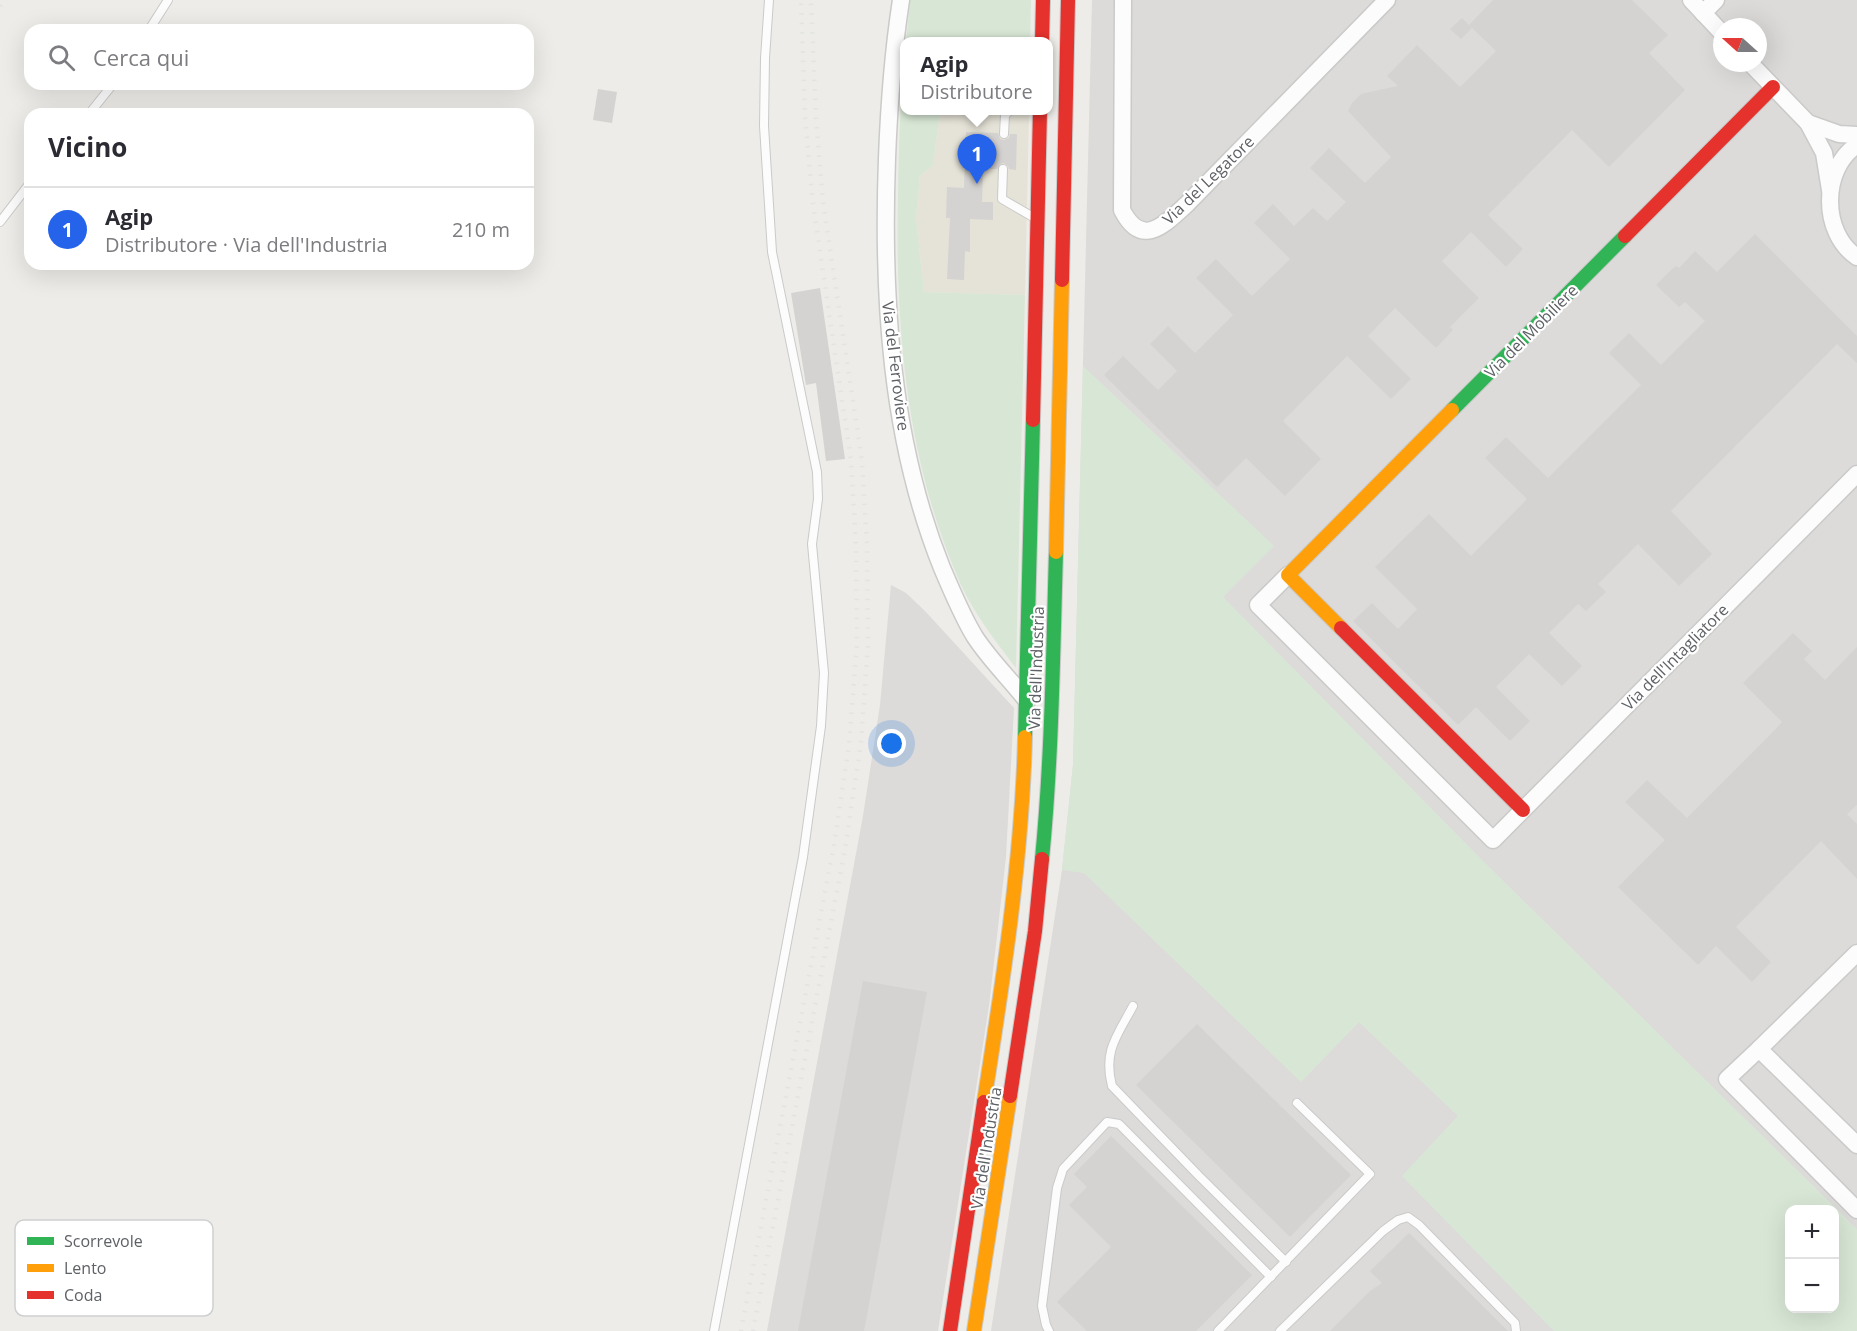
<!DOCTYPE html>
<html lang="it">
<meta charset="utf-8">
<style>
:root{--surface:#fff;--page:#f7f7f7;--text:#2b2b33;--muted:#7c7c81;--line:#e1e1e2;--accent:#2563eb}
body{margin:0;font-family:"Open Sans",sans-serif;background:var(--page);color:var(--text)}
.controls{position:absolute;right:18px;bottom:18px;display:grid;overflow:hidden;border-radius:12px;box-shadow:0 6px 24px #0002}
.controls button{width:54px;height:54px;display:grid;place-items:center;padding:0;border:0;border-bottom:2px solid var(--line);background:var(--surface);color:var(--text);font:30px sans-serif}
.compass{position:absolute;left:1713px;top:18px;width:54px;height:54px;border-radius:50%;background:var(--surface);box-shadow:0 6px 24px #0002;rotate:291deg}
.you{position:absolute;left:892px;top:744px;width:21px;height:21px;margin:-15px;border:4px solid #fff;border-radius:50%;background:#1a73e8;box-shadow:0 0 0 9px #1a73e833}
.badge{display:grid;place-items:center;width:39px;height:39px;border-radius:50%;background:var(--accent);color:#fff;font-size:20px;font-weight:700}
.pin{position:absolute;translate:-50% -50px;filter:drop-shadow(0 2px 3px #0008)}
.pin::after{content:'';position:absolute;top:32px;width:21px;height:18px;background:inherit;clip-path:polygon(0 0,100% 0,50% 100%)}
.popup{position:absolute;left:900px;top:37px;width:153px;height:78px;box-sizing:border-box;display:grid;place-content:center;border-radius:12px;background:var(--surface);filter:drop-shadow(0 2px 4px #0005);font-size:20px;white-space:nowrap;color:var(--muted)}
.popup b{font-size:22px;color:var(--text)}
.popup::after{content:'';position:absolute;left:50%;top:100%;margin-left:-12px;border:12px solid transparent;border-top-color:var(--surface)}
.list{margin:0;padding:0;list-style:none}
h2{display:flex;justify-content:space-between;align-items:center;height:78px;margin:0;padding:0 24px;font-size:26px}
h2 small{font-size:20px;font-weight:400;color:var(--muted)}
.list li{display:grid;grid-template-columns:39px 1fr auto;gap:18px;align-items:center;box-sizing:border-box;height:84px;padding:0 24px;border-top:2px solid var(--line)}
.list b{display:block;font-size:22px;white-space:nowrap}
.list p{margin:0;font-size:20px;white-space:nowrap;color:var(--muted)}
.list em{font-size:20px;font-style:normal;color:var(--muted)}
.icon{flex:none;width:33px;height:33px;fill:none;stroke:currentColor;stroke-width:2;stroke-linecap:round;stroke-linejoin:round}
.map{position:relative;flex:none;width:1857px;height:1331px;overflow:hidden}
.search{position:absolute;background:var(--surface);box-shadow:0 6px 24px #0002;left:24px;top:24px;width:510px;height:66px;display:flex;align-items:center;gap:15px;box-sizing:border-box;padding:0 21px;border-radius:18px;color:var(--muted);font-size:22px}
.panel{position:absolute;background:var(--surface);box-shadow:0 6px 24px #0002;left:24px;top:108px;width:510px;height:162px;border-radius:18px}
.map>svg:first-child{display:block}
</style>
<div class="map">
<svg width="1857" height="1331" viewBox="0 0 1857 1331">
<rect width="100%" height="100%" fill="#edece8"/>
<path fill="#e5e2d7" d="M940,111H1029L1025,295L924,292L916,218L920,176L933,165Z"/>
<g fill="#dcdbd9" fill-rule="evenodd">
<path d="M1092,0H1857V1331H991L1062,870L1073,765ZM1722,27H1758V63H1722ZM1790,1210H1834V1308H1790Z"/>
<path d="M891,585L906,593L925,611L1014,708L1006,857L989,1006L938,1331H767L863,816L880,705Z"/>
</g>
<g fill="#d8e7d5" fill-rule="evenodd">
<path d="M910,0H1031L1030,41L906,42Z"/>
<path d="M905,49V110L940,111L933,165L920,176L916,218L924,292L1025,295L1016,668C996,642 975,615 961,585C906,461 895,327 898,194C899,145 900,97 905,49Z"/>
<path d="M1083,366L1274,546L1223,597L1484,862L1857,1229V1331H1554L1402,1176L1458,1116L1359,1022L1301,1082L1084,873L1062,870L1073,765ZM1790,1210H1834V1308H1790Z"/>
</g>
<g fill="#d4d3d1">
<path d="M1493,0H1632L1668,35L1649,53L1685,90L1609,167L1572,130L1488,215L1523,249L1506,267L1471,232L1442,261L1479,298L1450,327L1453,330L1436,348L1395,308L1368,336L1411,379L1391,399L1347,356L1283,421L1321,459L1285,496L1246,458L1217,487L1104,375L1123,356L1158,390L1177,371L1150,344L1168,326L1195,353L1233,315L1196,278L1216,259L1252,296L1290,259L1254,223L1273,204L1294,226L1313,208L1327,221L1346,202L1310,168L1329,148L1365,183L1391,157L1348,111L1352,103L1361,94L1398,86L1387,76L1417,45L1460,87L1496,51L1469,25Z"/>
<path d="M1462,18L1472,28L1461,39L1450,29Z"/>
<path d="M598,89L617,92L612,123L593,120Z"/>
<path d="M966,132L998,133L1000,139L1004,140L1009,138L1010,134H1017L1016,170L1009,169L1008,166L1004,163L1000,164L997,169H983L982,202H993V220L970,219V252L965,251L964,280L947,279L950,218H946L947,187L964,188Z"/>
<path d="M1755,234L1857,336V363L1837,344L1671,511L1712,554L1679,586L1638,544L1598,584L1606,592L1586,611L1578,604L1549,633L1582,666L1562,686L1529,654L1496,687L1530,721L1510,741L1476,707L1458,725L1353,621L1372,603L1398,629L1417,609L1375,567L1429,514L1471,556L1527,499L1485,458L1506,437L1548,478L1641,385L1609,353L1629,333L1661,365L1705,321L1685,302L1679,307L1656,285L1670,271L1676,266L1679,268L1695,251L1717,272Z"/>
<path d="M820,288L845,459L826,461L816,383L806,385L791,293Z"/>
<path d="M1793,633L1812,651L1804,659L1825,680L1857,647V805L1847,814L1857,824V879L1821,841L1736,927L1771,962L1752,982L1716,946L1698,965L1618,887L1665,840L1625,802L1647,780L1687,818L1767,738L1782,722L1743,683Z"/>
<path d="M863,981L927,992L864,1331H798Z"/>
<path d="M1197,1024L1351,1175L1290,1237L1136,1085Z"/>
<path d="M1111,1136L1252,1275L1196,1331H1087L1057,1302L1111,1247L1069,1205L1087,1187L1074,1174Z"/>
<path d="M1409,1233L1508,1331H1330L1370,1291L1382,1283L1370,1271Z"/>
</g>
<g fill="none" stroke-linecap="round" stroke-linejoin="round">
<defs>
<g id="lane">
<path d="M149,30L168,0"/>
<path d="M89,114L113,84"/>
<path d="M1004,134L1005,115L1011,110"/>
<path d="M1003,169L1002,199L1033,217"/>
<path d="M0,222L30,183"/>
<path d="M1133,1006C1117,1036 1103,1051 1112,1086L1199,1176L1286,1262"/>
<path d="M714,1331L803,857L821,726L824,673L812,544L818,499L817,472L772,252L764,126L765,58L769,0"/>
<path d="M1049,1331L1046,1325L1042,1306L1057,1188L1063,1169L1107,1122L1119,1124L1271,1277"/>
<path d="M1218,1331L1370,1174L1297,1103"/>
<path d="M1280,1331L1383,1231L1398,1220L1408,1217L1419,1225L1515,1323L1516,1331"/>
</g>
<g id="street">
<path d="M901,0C893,52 889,105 887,158C882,295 890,439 942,568C952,591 962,616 975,637C990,660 1010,679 1027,701"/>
<path d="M1123,0L1122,210C1142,249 1164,225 1187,204L1387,0"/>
<path d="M1691,0L1722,33"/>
<path d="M1703,13L1716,0"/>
<path d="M1750,63L1808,123L1824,153L1830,190"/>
<path d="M1808,123L1839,134L1857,135"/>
<path d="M1857,145C1821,169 1821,233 1857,257"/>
<path d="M1288,575L1258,605L1493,840L1857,474"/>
<path d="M1857,953L1759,1049L1857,1145"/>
<path d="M1759,1049L1727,1079L1857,1210"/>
</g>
<g id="fast">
<path d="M1452,410L1625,236"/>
<path d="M1025,737L1033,420"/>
<path d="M1042,859C1052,757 1053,654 1056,552"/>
</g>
<g id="slow">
<path d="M1056,552L1062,280"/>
<path d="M1341,628L1288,575L1452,410"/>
<path d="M984,1102C1003,981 1022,860 1025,737"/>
<path d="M974,1331L1010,1096"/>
</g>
<g id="jam">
<path d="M1042,42L1043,0"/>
<path d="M1625,236L1773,87"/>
<path d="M1062,280L1068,0"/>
<path d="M1033,420L1040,110"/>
<path d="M1341,628L1523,810"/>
<path d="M1010,1096L1035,931L1042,859"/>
<path d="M950,1331L984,1102"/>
</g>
</defs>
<use href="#lane" stroke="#cacac9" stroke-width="10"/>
<use href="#street" stroke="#cacac9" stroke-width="19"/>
<use href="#fast" stroke="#cacac9" stroke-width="16"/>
<use href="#slow" stroke="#cacac9" stroke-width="16"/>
<use href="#jam" stroke="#cacac9" stroke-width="16"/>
<use href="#lane" stroke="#fcfcfc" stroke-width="8"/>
<use href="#street" stroke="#fcfcfc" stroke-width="16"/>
<use href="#fast" stroke="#30b455" stroke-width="14"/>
<use href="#slow" stroke="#ff9f0a" stroke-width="14"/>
<use href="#jam" stroke="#e5322d" stroke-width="14"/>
<g stroke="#e3e3e2" stroke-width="4.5" stroke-dasharray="1.5 8" stroke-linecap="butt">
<path d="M0,6L4,0"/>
<path d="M741,1331L834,845L849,745L857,644L856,545L851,461L813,204L805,117L801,0"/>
<path d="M753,1331L845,849L861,743L868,645L867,546L862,461L823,202L816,118L811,0"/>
</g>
</g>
<g text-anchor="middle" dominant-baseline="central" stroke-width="4.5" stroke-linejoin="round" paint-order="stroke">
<g font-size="16" fill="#5e6165" stroke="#fff">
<text transform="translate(1208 180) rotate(-44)">Via del Legatore</text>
<text transform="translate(1531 331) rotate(-45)">Via del Mobiliere</text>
<text transform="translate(896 366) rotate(83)">Via del Ferroviere</text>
<text transform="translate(1675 657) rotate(-45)">Via dell'Intagliatore</text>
<text transform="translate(1036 668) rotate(-88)">Via dell'Industria</text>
<text transform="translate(986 1148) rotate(-81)">Via dell'Industria</text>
</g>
</g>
<rect x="15" y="1220" width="198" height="96" rx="9" fill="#fff" stroke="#cfd0d1" stroke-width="1.5"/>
<rect x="27" y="1237" width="27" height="8" fill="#30b455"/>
<rect x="27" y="1264" width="27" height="8" fill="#ff9f0a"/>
<rect x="27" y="1291" width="27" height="8" fill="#e5322d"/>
<g font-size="16" fill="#5e6165">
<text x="64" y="1247">Scorrevole</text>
<text x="64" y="1274">Lento</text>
<text x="64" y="1301">Coda</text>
</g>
</svg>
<div class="controls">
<button>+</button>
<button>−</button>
</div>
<svg class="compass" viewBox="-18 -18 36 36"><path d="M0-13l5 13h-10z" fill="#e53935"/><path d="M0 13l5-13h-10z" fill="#7c7c81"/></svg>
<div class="you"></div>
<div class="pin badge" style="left:977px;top:184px">1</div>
<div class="popup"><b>Agip</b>Distributore</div>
<div class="search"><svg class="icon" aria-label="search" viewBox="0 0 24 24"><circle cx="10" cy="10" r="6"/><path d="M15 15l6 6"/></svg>Cerca qui</div>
<section class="panel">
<h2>Vicino<small></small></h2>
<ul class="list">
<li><span class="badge">1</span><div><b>Agip</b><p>Distributore · Via dell'Industria</p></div><em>210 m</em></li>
</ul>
</section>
</div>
